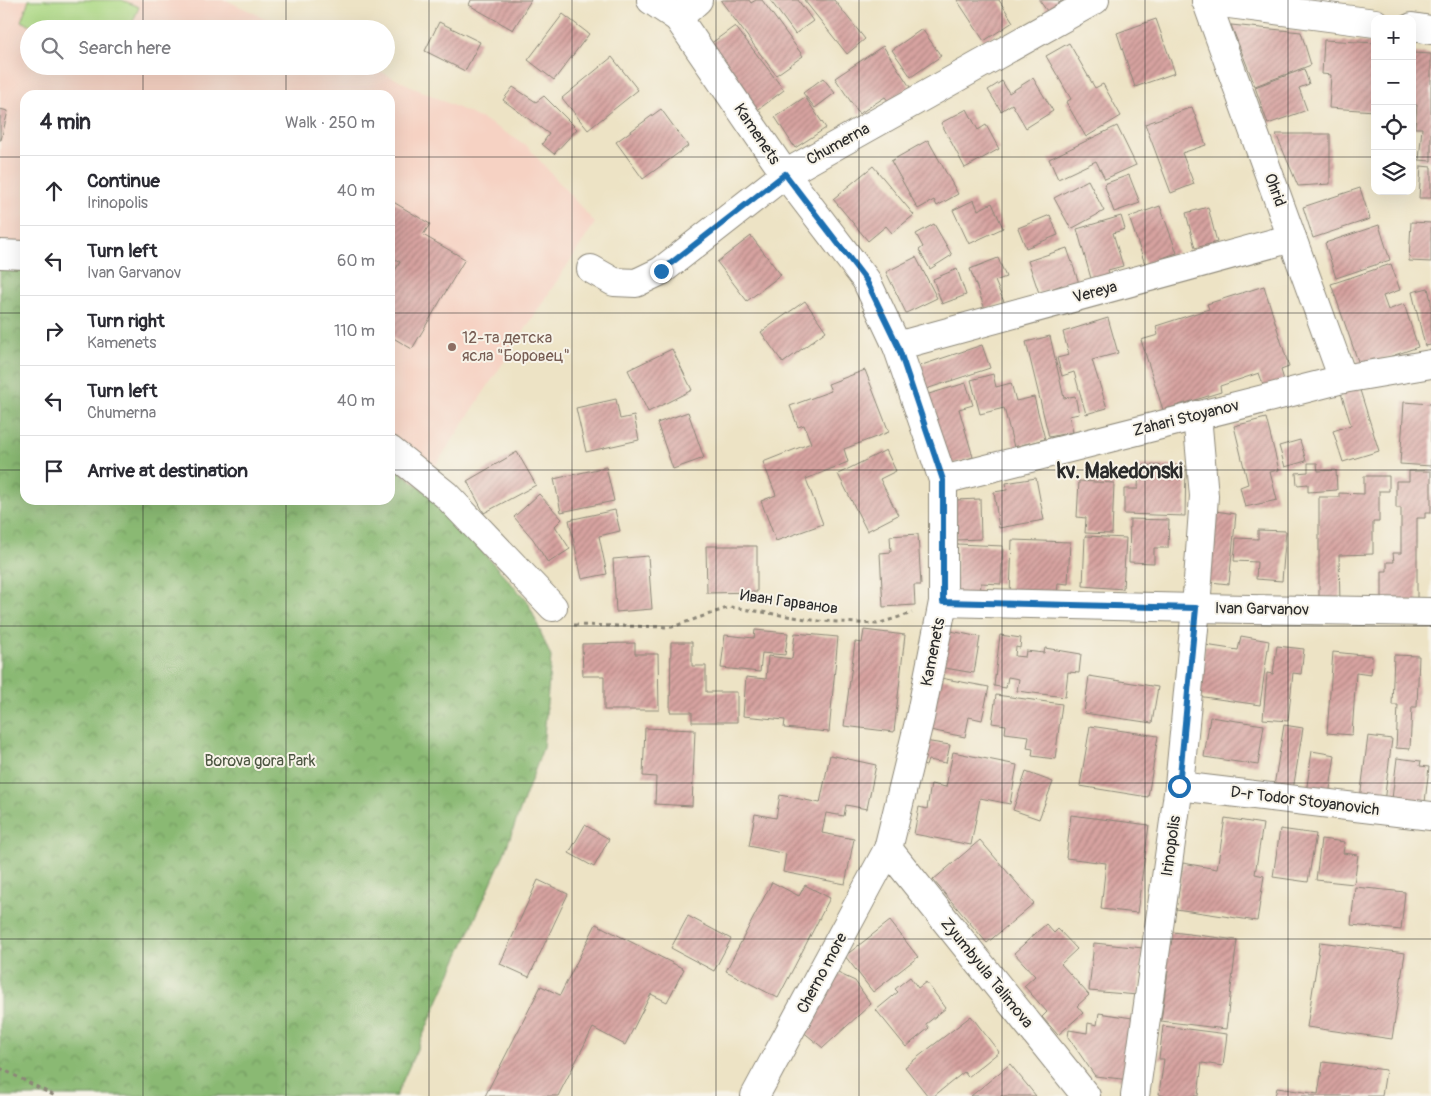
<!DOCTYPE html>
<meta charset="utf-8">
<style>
:root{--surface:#fff;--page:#f7f7f7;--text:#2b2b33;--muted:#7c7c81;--line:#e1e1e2}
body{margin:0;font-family:Pangolin,sans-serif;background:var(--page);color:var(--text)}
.controls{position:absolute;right:15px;top:15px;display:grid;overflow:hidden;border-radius:10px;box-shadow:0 5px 20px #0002}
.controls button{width:45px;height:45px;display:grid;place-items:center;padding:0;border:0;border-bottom:1px solid var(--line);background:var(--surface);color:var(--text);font:25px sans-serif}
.stop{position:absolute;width:15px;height:15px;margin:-11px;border:4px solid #1f6fb2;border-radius:50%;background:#fff}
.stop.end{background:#1f6fb2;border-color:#fff;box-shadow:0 1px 5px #0008}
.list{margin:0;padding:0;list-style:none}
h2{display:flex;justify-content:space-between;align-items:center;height:65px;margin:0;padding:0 20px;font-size:21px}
h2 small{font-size:16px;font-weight:400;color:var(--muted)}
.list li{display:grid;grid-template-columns:32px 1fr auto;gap:15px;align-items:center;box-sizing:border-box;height:70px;padding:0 20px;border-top:1px solid var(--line)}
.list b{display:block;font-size:19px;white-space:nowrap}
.list p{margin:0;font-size:16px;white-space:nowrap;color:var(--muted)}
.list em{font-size:16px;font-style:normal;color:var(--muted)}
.icon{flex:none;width:28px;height:28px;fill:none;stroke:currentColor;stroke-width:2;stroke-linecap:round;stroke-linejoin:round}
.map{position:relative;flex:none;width:1431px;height:1096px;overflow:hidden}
.search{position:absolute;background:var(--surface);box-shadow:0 5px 20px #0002;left:20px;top:20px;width:375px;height:55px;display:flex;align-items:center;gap:12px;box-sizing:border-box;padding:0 18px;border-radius:28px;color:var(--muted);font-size:19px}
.panel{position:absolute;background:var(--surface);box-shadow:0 5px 20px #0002;left:20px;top:90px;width:375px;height:415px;border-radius:15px}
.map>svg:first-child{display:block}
</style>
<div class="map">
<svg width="1431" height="1096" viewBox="0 0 1431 1096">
<defs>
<pattern id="forest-crowns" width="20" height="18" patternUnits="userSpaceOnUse" patternTransform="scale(1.25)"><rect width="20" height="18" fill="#8ab973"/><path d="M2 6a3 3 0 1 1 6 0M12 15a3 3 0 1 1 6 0" fill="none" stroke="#71975f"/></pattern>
<pattern id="building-hatch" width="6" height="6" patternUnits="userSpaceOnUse" patternTransform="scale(1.25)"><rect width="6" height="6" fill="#d7a3a0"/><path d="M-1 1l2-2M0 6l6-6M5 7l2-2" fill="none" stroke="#af8583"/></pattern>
</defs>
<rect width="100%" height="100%" fill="#f7f3e8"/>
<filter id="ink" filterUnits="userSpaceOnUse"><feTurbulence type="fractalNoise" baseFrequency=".02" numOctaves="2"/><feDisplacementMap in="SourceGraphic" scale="10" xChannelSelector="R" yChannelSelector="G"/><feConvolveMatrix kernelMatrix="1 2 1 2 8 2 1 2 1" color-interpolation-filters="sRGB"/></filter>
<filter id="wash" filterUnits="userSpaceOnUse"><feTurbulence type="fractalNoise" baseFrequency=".0096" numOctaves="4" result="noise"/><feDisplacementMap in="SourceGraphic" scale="20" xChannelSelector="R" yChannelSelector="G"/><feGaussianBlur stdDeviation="1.12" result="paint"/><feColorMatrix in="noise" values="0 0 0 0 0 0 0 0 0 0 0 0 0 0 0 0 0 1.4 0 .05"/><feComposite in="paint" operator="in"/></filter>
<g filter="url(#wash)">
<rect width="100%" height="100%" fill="#ede3c5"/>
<path fill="#f6d2c3" d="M0,0H226L288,29H29V66H368L486,121L526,145L595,223L419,491L390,470V95H25V265L0,264Z"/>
<path fill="#add986" stroke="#6c8258" d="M29,0H122L139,7L130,29H41L21,21Z"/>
<path fill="url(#forest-crowns)" stroke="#5a724f" d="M0,258L25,268V500H390V463L436,500L528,602L551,657L543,748L504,854L396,1096H0Z"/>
<g id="blocks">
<g fill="url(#building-hatch)">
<path d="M471,0H531L513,30L469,5Z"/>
<path d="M723,0H749L751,3L756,0H762L803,56L776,75L721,1Z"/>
<path d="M770,0H798L813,21L795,34Z"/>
<path d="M804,0H834L865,39L847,54Z"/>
<path d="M957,0H999L1013,22L984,41Z"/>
<path d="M1039,0H1063L1047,11Z"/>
<path d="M563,14L589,34L554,80L528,60Z"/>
<path d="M1156,19L1175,73L1135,87L1117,33Z"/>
<path d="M439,22L480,42L465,71L425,51Z"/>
<path d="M1231,25L1301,32L1311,65L1255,86Z"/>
<path d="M735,26L784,90L755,112L706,47Z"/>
<path d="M922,29L941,56L911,77L892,50Z"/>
<path d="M1324,40L1375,43V111L1329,108L1331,75L1322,74Z"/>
<path d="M1069,43L1095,88L1103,84L1121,116L1086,137L1066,102L1071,99L1046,56Z"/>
<path d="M883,46L910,87L889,102L885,97L859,114L835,78Z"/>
<path d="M1413,53L1431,54V161L1419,160L1422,128H1415L1417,105H1412Z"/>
<path d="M612,57L638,90L588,130L562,98Z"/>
<path d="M1304,69L1309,84L1299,88L1307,110L1268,124L1255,87Z"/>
<path d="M823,78L835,93L815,108L803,93Z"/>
<path d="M1033,78L1053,111L1026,128L1012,104L1001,111L988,90L1002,81L1009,93Z"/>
<path d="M513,87L536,102L544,96L577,129L554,154L542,144L549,134L503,100Z"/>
<path d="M805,97L826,128L795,148L775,117Z"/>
<path d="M1192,107L1206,145L1182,153L1194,184L1171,193L1145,124Z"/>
<path d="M0,109L8,111L1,140H0Z"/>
<path d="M661,109L688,146L643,179L616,142Z"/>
<path d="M967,109L978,130L986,125L999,149L965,168L941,123Z"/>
<path d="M1117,126L1136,165L1105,179L1096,161L1058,179L1049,159Z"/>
<path d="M1276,134H1330V184L1298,186Z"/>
<path d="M928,140L958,194L937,206L934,200L918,209L891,161Z"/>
<path d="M873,166L914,215L892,233L886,226L868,241L833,199Z"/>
<path d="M1421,166L1431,167V198H1419Z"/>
<path d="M1129,175L1140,203L1114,212L1104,184Z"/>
<path d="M1088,180L1104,211L1071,229L1054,198Z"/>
<path d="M1360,188L1370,219L1313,238L1303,207Z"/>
<path d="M390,200L430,224L423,235L465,259L412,349L390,336V279L400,262L390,256Z"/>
<path d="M974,200L978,210L992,203L1003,228L969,244L953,210Z"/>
<path d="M1160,206L1177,253L1145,264L1129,217Z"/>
<path d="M1208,207L1217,242L1195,248L1186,213Z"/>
<path d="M1050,215L1058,235L1026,248L1018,228Z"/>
<path d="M1121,216L1125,229L1113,233L1123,266L1108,270L1110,277L1092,282L1077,229Z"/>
<path d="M1411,222L1431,223V262L1409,261Z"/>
<path d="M934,224L952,255L930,269L919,250L923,247L916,234Z"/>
<path d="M1379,225L1390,260L1336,278L1325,243Z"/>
<path d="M751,236L781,275L747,301L717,262Z"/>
<path d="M1067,248L1081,289L1066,294L1062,285L1039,293L1028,261Z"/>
<path d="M916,257L937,298L906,313L886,272Z"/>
<path d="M998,258L1006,277L995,281L1004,302L985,309L970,269Z"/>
<path d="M1391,264L1400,290L1383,296L1388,310L1404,304L1418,347L1360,367L1331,284Z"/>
<path d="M957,269L966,295L942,304L933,279Z"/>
<path d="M1264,286L1289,367L1281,370L1284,380L1264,387L1259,373L1220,386L1221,392L1163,410L1141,340L1158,335L1156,326L1209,309L1207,304Z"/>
<path d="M1428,288L1431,301V345L1425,346L1412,292Z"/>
<path d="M805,301L826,331L783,363L761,332Z"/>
<path d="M1108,318L1118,353L1092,360L1107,408L1086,414L1074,372L1062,376L1057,358L1069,355L1063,332Z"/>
<path d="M1050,336L1064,398L1075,396L1079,414L1069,416L1073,432L1049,437L1026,342Z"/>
<path d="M982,345L990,368L920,391L913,368Z"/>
<path d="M672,349L692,390L648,412L628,370Z"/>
<path d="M865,370L889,432L844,449L848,462L806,479L823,524L776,541L761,501L776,495L763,462L811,443L804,425L798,427L790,406L831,391L828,384Z"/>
<path d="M993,374L996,387L1011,383L1016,401L1034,397L1045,439L1014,447L1004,408L980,414L971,380Z"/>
<path d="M966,383L973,405L959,409L973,457L943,467L922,396Z"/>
<path d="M1359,387L1379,451L1343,462L1333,431L1351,425L1341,393Z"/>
<path d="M616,399L620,419L634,416L639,440L586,452L576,408Z"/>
<path d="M1404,402L1431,404V466L1400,464Z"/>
<path d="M688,412L704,458L673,469L657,423Z"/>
<path d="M1266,418L1279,470L1270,472L1277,500L1245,507L1240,487L1248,484L1234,426Z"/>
<path d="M1300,440L1306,461L1285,467L1279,446Z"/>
<path d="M886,450L896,471L880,479L898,515L867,531L838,474Z"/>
<path d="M517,452L536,485L484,513L467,481Z"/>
<path d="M1308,463H1317L1318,471L1336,470L1337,490L1308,492V484L1297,485L1296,473L1308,472Z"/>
<path d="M1139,465L1186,466L1185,516L1124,514V489H1138Z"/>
<path d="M606,467L614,501L561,512L554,479Z"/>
<path d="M1409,471H1431V513H1425V518H1417V602H1382V571H1387V562H1394L1393,553H1401V508H1396V481H1409Z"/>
<path d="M1364,476H1389V491H1379V522H1373V554L1339,555L1340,605H1319V497H1339V493L1364,494Z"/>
<path d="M1036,478L1044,520L999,528L994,492L1007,490L1006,483Z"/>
<path d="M1079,481L1114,483L1112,534L1085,533L1086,518L1077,517Z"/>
<path d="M539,494L562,519L555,526L570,549L548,563L533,539L514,517Z"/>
<path d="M980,499L981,539L956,540L955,500Z"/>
<path d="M615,510L620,531L599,536L607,574L582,579L569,520Z"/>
<path d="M1208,510L1236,514L1229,584L1201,581Z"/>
<path d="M1130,519L1169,520L1168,548H1154V563L1129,562Z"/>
<path d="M1258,530L1286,531L1282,581L1256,579L1257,562L1234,561L1236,538L1258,539Z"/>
<path d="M918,534L921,585H914L915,605L883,607L880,553L891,552L890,536Z"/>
<path d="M1085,536L1126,538L1123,589L1083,586Z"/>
<path d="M1012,540L1070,542L1068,584L1058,583L1057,597L1010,595Z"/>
<path d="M957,544L1003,546L1001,584L981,583L980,597L955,596Z"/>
<path d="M706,546H757V592L707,593Z"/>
<path d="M648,556L652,609L616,612L613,559Z"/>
<path d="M755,630L788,633L785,655L762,653L760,672L721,668L725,635L754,638Z"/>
<path d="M864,630L905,635L894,732L844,726L855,642L862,643Z"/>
<path d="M946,630L980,637L974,673L939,667Z"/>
<path d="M795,633L838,637L829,732L784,728L785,720L743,716L746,677L766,679L768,656L792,659Z"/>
<path d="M1000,635L1021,638L1020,648L1016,647L1015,656L1025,657L1026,651L1044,653L1045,648L1081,654L1079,673L1068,672L1065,697L1017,691L1019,679L1008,677L1006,688L994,686Z"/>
<path d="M1241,636L1269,641L1260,705L1197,696L1205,645L1238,650Z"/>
<path d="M671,642H692V666H706V692H737V722H692V712H670Z"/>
<path d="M635,643V654H658L659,710H604V676H583L582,644Z"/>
<path d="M1277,646L1304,649L1301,674L1293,673L1288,721L1263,719L1267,673L1273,674Z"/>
<path d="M1333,652L1372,656L1371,675L1356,673L1352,735L1327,733Z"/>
<path d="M1394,655L1419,656L1417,707H1412L1410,749L1396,748L1398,705H1392Z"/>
<path d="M1089,676L1158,687L1152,723L1084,713Z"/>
<path d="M935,677L989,687L982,720L969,717L965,737L925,729Z"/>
<path d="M996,695L1062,704L1055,759L1032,756L1033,749L1027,748L1029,736L1005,733L1006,725L992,723Z"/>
<path d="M1210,717L1264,725L1258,765L1204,757Z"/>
<path d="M1284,725L1303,728L1293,790L1274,786Z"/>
<path d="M1090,726L1158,736L1148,797L1080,786Z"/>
<path d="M645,728L695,730L692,806L655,804L656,777L643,776Z"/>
<path d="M1368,736L1392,739L1384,802L1360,799Z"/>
<path d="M918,740L950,745L946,763L928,760L926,766L914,763Z"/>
<path d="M1312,751L1335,755L1329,796L1306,793Z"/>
<path d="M953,752L1017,765L1010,804L980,798L971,845L914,834L919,807L927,809L931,784L946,787Z"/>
<path d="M830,755L876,765L867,809L846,805L844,816L826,813L822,833L854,839L845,884L783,872L786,854L749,846L755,814L776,818L780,795L820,803Z"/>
<path d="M1397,758L1421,761L1420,766L1429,767L1424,811L1391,807Z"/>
<path d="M1026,772L1053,782L1039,819L1013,810Z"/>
<path d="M1071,815L1149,825L1137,913L1101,909L1106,863L1066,858Z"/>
<path d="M1225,818L1263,824L1255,874L1264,876L1257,921L1176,909L1183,863L1217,869Z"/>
<path d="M585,825L609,839L594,867L569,853Z"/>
<path d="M1280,829L1316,834L1308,882L1273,877Z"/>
<path d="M1321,839L1345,842L1343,853L1358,855L1354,884L1316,880Z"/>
<path d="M980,840L1034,903L987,943L933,880Z"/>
<path d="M538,880L568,894L529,977L500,964Z"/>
<path d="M772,882L799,896L805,885L830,898L778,998L726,971Z"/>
<path d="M1355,887L1405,892L1401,930L1351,925Z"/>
<path d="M688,916L731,939L714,971L671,948Z"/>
<path d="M890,921L918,957L873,992L845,956Z"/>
<path d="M596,924L684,969L667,1002L651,994L625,1045L593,1028L558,1096H485L541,986L560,995Z"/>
<path d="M1046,924L1054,933L1058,929L1077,949L1061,964L1089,995L1077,1006L1083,1013L1058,1035L1042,1017L1047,1012L1024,986L1035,976L1014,953Z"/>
<path d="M1165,931L1237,940L1226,1029L1161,1021L1168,971L1160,970Z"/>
<path d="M1320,942L1405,953L1392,1039L1307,1027Z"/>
<path d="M1094,943L1143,948L1138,995L1089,991Z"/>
<path d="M827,968L855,981L871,1004L823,1048L796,1026Z"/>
<path d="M910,977L918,988L926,982L946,1008L926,1024L929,1028L906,1047L876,1010L898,992L895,989Z"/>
<path d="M1099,1013L1139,1019L1130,1080L1095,1076L1068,1037L1069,1030L1087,1033L1088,1023L1097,1025Z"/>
<path d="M971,1016L999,1052L968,1077L964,1072L934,1096H928L905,1067Z"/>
<path d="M1163,1026L1227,1034L1223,1066L1202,1063L1198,1096H1164L1159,1094L1164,1059H1159Z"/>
<path d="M1323,1062L1386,1070L1382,1096H1275L1277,1088L1318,1094Z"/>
<path d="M1010,1064L1036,1096H971Z"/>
</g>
</g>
</g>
<g filter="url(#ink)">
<use href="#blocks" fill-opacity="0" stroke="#8c8778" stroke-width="1"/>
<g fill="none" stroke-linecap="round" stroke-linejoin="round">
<defs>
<g id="minor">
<path d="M651,0L678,18L785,174L866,280L897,346L943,480V602L920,718L888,849L755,1096"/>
<path d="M1206,0L1343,379"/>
<path d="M1206,1L1375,23"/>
<path d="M678,18L698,0"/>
<path d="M1412,27L1431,30"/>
<path d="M0,254L25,255"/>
<path d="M591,269L614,282L636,283L661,271L785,174L1095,0"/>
<path d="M897,346L1292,238"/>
<path d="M390,450L446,495L553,607"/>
<path d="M943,480L1343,379L1431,364"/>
<path d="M943,602L1196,608L1431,612"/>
<path d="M1179,786L1431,816"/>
<path d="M888,849L1086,1096"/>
<path d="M1135,1096L1179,786L1196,608L1204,496L1197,415"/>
</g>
</defs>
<use href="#minor" stroke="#8c8778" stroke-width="30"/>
<g stroke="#8c8778" stroke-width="3" stroke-dasharray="4 4" stroke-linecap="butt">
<path d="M574,625L672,627L730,607L819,621L877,624L912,613"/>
<path d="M0,1068L55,1096"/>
</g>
<use href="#minor" stroke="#fff" stroke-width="28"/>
</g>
</g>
<g fill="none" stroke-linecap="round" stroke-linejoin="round" filter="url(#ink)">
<path stroke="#1f6fb2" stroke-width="6" d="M661,271L785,174L866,280L898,346L943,480V602L1196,608L1179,786"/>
</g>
<path fill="none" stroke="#2b2b2b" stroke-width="1" stroke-opacity="0.55" d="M143,0V29M286,0V29M429,0V1096M572,0V1096M716,0V1096M859,0V1096M1002,0V1096M1145,0V1096M1288,0V1096M143,66V95M286,66V95M0,157H25M390,157H1375M1412,157H1431M0,313H25M390,313H1431M0,470H25M390,470H1431M143,500V1096M286,500V1096M0,626H1431M0,783H1431M0,939H1431"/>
<circle fill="#8d6e63" stroke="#f7f3e8" stroke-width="2" cx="452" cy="347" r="5"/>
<g text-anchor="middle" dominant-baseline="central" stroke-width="4" stroke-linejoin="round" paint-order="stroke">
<g font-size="16" fill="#2b2b2b" stroke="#f7f3e8">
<text transform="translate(757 134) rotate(56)">Kamenets</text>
<text transform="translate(838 144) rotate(-29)">Chumerna</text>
<text transform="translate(1275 190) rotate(70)">Ohrid</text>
<text transform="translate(1095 292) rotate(-15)">Vereya</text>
<text transform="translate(1186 418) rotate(-14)">Zahari Stoyanov</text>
<text transform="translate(789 602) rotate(8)">Иван Гарванов</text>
<text transform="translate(1262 609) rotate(1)">Ivan Garvanov</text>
<text transform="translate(933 652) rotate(-79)">Kamenets</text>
<text transform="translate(1305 801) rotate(7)">D-r Todor Stoyanovich</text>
<text transform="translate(1171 846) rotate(-82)">Irinopolis</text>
<text transform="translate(822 973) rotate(-62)">Cherno more</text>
<text transform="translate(987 973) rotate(51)">Zyumbyula Talimova</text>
</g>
<g font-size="16" fill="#785e54" stroke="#f7f3e8" text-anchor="start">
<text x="462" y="338">12-та детска<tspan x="462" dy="18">ясла "Боровец"</tspan></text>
</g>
<g font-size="16" fill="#4c5642" stroke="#f7f3e8">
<text x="260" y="761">Borova gora Park</text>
</g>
<g font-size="21" font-weight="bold" fill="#2b2b2b" stroke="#f7f3e8">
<text x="1120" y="471">kv. Makedonski</text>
</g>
</g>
</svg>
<div class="controls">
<button>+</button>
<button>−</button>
<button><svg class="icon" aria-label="locate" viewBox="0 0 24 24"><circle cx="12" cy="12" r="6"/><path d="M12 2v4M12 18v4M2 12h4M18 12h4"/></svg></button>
<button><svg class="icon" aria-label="layers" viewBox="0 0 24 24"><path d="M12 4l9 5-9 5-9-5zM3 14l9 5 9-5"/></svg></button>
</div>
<div class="stop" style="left:1179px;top:786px"></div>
<div class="stop end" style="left:661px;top:271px"></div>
<div class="search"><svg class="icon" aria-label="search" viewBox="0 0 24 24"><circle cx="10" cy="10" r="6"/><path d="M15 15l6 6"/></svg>Search here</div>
<section class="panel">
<h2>4 min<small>Walk · 250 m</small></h2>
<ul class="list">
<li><svg class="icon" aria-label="ahead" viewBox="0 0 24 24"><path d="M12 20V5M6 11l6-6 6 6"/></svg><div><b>Continue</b><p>Irinopolis</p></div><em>40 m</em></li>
<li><svg class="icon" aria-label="left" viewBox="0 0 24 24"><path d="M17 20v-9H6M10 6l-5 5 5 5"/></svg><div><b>Turn left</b><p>Ivan Garvanov</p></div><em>60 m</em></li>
<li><svg class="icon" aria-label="right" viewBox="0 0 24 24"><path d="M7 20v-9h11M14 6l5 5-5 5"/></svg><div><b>Turn right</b><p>Kamenets</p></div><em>110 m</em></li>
<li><svg class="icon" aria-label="left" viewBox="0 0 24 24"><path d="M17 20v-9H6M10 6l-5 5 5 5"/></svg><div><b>Turn left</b><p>Chumerna</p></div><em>40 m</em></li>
<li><svg class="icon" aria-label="arrive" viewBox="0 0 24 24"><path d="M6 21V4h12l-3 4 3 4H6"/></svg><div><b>Arrive at destination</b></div></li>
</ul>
</section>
</div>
